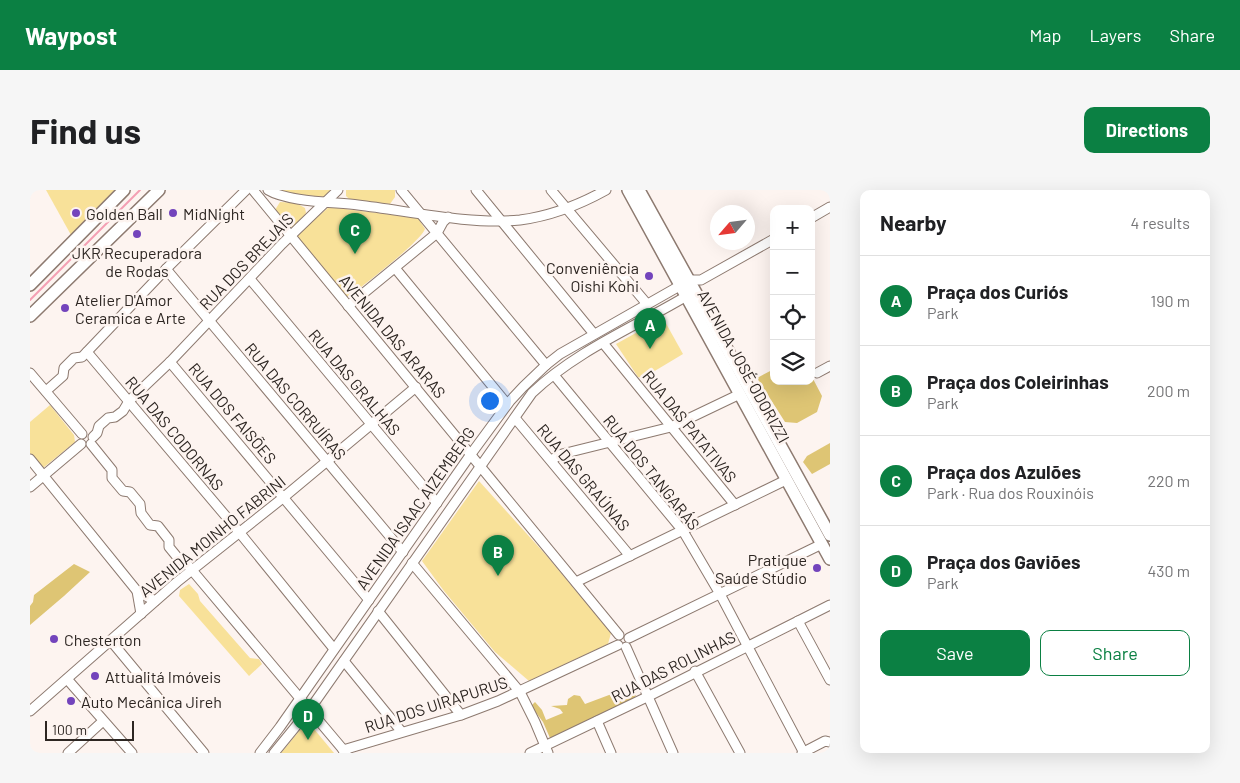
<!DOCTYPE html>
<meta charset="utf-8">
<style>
:root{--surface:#fff;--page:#f6f6f6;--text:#202124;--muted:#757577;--line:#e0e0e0;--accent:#0b8043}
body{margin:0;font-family:Barlow,sans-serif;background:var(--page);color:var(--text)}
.controls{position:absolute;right:15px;top:15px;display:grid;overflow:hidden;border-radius:10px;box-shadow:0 5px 20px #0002}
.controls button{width:45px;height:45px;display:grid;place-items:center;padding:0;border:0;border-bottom:1px solid var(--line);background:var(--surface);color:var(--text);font:25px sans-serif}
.compass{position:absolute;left:680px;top:15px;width:45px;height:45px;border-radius:50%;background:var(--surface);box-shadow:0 5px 20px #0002;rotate:242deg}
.scale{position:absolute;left:15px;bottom:12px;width:89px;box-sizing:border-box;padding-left:5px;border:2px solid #2d2622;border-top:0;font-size:14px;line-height:18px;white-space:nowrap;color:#2d2622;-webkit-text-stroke:4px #fdf4f0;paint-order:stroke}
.you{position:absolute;left:459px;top:210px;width:18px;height:18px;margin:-12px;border:4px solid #fff;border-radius:50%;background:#1a73e8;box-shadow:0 0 0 8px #1a73e833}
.badge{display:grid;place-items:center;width:32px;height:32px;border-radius:50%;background:var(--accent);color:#fff;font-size:16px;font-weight:700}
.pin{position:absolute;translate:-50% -41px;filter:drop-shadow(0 1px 2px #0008)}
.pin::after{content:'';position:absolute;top:26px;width:18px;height:15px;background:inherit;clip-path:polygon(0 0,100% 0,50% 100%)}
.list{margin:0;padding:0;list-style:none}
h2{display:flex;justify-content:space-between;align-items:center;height:65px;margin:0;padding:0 20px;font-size:21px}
h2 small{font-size:16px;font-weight:400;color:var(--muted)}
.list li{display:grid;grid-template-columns:32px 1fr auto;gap:15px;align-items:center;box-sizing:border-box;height:90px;padding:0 20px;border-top:1px solid var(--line)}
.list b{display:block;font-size:19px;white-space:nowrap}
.list p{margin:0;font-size:16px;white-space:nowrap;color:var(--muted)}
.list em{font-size:16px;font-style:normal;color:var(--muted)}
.actions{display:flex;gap:10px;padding:15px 20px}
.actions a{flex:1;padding:11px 0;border:1px solid var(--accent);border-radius:10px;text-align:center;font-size:18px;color:var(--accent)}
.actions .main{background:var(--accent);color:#fff}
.icon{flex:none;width:28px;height:28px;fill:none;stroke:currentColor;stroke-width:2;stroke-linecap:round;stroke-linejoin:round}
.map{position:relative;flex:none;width:800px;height:563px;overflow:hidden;border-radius:10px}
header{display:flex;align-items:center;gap:30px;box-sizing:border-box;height:70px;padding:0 25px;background:var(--accent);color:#fff}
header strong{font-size:24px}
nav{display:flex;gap:28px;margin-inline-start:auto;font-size:18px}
.intro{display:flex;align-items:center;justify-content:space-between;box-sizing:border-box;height:120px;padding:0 30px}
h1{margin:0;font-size:35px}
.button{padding:12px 22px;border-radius:10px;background:var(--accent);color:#fff;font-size:18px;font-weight:700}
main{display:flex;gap:30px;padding:0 30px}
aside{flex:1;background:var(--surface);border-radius:10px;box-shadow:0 5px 20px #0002}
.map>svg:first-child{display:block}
</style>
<header>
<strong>Waypost</strong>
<nav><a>Map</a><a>Layers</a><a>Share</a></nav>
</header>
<div class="intro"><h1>Find us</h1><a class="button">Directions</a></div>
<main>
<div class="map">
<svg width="800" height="563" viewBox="0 0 800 563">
<rect width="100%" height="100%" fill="#fdf4f0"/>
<g fill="#f8e199">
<path d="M16,0H86L41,45Z"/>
<path d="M242,0H301L294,7L246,2Z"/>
<path d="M316,0H365V7L360,14L320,10L316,6Z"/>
<path d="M250,12L266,13L275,18L276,23L268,34L262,37L253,33L245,20Z"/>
<path d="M299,17L388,28L395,39C389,53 336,93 321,105L316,107L267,49L269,43Z"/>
<path d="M633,128L653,164L613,188L608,187L586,154Z"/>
<path d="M20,215L44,245L45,252L13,278L0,263V232Z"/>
<path d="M449,291L516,365L581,443L578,454L499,491L465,462L414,401L392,371Z"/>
<path d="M159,394L168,404L170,411L220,468L229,469L232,474L219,486L149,406L150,400Z"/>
<path d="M275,534L284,539L304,563H251Z"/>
</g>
<g fill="#dec574">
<path d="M744,179V191H781V185L792,206L787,222L767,233L755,232L727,188Z"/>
<path d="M800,253V274L782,284L773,272L777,266Z"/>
<path d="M44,374L60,382L34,406L0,435V416L3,412L4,405Z"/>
<path d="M587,502L606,505L603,510L520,548L513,532L501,516L505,512L512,520L516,530L533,523L530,519L521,516L537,515L538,509L544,505L550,506L555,514Z"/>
</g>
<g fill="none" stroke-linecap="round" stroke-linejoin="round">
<path stroke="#f49fb3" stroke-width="2" d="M0,110L110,0"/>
<defs>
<g id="minor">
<path d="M223,0L589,445"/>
<path d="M238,0C258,12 304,12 328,15C379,21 439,35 490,30C521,26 549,15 576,0"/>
<path d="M371,0L516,175"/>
<path d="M446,0L564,144"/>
<path d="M521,0L617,114"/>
<path d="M781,28L800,17"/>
<path d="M365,78L477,214"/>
<path d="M136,79L373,362"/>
<path d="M220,89L407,313"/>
<path d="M318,116L407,43L413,32L418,27"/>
<path d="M573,153L705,315"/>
<path d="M57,162L205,337L304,459"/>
<path d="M140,172L339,410"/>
<path d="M0,183L52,244"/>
<path d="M787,183L800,176"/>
<path d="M524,185L653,341L690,404L774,563"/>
<path d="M16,201L33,186L34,178L44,168L52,167L136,79L216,0"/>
<path d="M485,228L600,366"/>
<path d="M63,247L67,243L69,236L78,228L85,227L93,221L99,211L140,172L252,54L308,0"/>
<path d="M61,254L82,280V288L93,301L100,302L110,314L111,323L120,335L128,336L139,350V357L148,368L156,373L316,563"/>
<path d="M0,269L107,401L125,411"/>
<path d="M521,270L532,264L641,237L710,204"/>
<path d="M0,297L51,254"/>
<path d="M382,373L490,502L505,532L518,563"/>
<path d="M546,392L756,290"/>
<path d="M107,401L111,424"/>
<path d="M348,421L431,525"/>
<path d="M768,431L800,490"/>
<path d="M599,448L792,354"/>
<path d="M81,451L174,563"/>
<path d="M596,457L643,563"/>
<path d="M314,471L371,541"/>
<path d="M665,481L710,563"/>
<path d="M37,489L102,563"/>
<path d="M0,521L147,392L254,307L386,197"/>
<path d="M567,531L581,563"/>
<path d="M313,560L431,525L468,511L588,455"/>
<path d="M38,563L73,531"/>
<path d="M230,563L250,537L441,264L480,211L493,197L516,175L530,164L660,90H671L744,49"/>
<path d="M244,563L280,519L502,203C547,160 607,136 660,104"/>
<path d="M500,563L619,506L800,415"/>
<path d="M772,563L795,551L800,552"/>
</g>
<g id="major">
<path d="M598,0L800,369"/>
<path d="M609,0L800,345"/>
<path d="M0,95L94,0"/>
<path d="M0,126L129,0"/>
</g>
</defs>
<use href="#minor" stroke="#8d7a70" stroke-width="11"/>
<use href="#major" stroke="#8d7a70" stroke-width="14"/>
<use href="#minor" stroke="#fff" stroke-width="9"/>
<use href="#major" stroke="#fff" stroke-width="11"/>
</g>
<g fill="#7344bc" stroke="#fdf4f0" stroke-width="2">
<circle cx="46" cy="23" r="5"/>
<circle cx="143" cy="23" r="5"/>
<circle cx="107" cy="44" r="5"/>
<circle cx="619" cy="86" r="5"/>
<circle cx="35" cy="118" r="5"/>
<circle cx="787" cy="378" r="5"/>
<circle cx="24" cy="449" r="5"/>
<circle cx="65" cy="486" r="5"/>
<circle cx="41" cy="511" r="5"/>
</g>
<g text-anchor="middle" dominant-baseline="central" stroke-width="5" stroke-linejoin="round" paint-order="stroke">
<g font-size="16" fill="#2d2622" stroke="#fdf4f0" text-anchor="start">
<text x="56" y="23">Golden Ball</text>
<text x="153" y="23">MidNight</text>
<text x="107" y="62" text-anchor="middle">JKR Recuperadora<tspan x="107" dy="18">de Rodas</tspan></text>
<text x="609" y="77" text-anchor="end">Conveniência<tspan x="609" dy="18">Oishi Kohi</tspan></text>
<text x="45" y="109">Atelier D'Amor<tspan x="45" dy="18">Ceramica e Arte</tspan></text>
<text x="777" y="369" text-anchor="end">Pratique<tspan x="777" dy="18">Saúde Stúdio</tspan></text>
<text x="34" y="449">Chesterton</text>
<text x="75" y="486">Attualitá Imóveis</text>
<text x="51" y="511">Auto Mecânica Jireh</text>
</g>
<g font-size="16" fill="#2d2622" stroke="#fdf4f0">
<text transform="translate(216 71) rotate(-46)">RUA DOS BREJAIS</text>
<text transform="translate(363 146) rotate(50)">AVENIDA DAS ARARAS</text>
<text transform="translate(714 176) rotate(61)">AVENIDA JOSÉ ODORIZZI</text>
<text transform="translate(325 192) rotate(50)">RUA DAS GRALHAS</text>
<text transform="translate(266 211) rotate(50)">RUA DAS CORRUÍRAS</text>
<text transform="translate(203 223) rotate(50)">RUA DOS FAISÕES</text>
<text transform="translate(660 236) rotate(51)">RUA DAS PATATIVAS</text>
<text transform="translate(145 243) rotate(50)">RUA DAS CODORNAS</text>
<text transform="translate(622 282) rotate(51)">RUA DOS TANGARÁS</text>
<text transform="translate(554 287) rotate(50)">RUA DAS GRAÚNAS</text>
<text transform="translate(385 318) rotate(-55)">AVENIDA ISAAC AIZEMBERG</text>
<text transform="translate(182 346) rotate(-39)">AVENIDA MOINHO FABRINI</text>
<text transform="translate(643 476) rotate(-27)">RUA DAS ROLINHAS</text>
<text transform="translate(406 514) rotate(-18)">RUA DOS UIRAPURUS</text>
</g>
</g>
</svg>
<div class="controls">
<button>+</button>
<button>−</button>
<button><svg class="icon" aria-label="locate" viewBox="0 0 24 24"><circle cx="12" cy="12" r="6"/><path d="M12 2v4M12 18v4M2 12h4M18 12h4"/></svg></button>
<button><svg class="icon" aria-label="layers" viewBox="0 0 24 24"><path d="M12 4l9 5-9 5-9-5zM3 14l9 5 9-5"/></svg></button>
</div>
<svg class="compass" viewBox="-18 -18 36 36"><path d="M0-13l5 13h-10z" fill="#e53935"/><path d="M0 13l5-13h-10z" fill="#757577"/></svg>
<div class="scale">100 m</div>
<div class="you"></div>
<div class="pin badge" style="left:620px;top:159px">A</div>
<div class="pin badge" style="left:468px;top:386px">B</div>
<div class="pin badge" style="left:325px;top:64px">C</div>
<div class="pin badge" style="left:278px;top:550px">D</div>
</div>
<aside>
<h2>Nearby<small>4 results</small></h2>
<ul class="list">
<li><span class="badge">A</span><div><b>Praça dos Curiós</b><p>Park</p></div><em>190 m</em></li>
<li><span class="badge">B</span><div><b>Praça dos Coleirinhas</b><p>Park</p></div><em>200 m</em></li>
<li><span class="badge">C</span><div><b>Praça dos Azulões</b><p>Park · Rua dos Rouxinóis</p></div><em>220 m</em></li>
<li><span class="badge">D</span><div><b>Praça dos Gaviões</b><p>Park</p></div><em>430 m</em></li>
</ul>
<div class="actions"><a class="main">Save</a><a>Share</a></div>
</aside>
</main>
